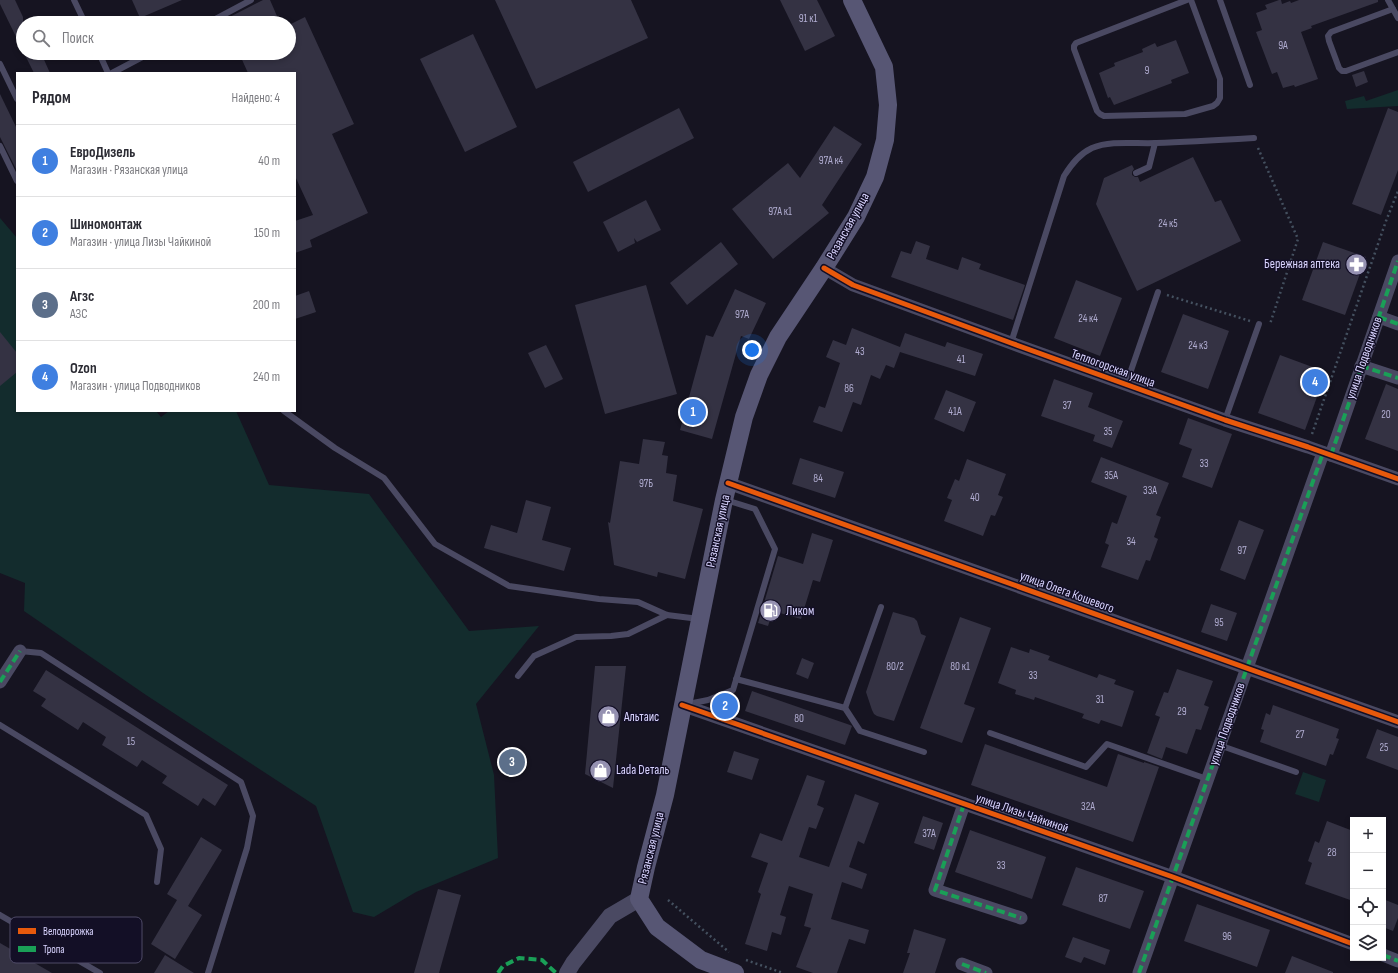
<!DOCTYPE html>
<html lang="ru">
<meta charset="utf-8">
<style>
:root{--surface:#fff;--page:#f7f7f7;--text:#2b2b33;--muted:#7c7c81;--line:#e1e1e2;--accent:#b45309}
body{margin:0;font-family:"Sofia Sans Condensed",sans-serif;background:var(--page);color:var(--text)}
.controls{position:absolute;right:12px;bottom:12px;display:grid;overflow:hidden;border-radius:0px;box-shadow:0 2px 6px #0003}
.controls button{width:36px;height:36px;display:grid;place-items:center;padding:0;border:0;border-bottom:1px solid var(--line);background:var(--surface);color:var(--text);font:20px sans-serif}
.you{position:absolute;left:752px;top:350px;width:14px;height:14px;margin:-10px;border:3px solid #fff;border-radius:50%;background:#1a73e8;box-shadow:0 0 0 6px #1a73e833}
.badge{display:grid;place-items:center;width:26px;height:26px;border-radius:50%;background:var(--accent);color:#fff;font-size:13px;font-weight:700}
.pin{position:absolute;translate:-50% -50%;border:2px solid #fff;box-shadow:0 1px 4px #0006}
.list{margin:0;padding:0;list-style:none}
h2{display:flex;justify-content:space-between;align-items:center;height:52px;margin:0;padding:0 16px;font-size:17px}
h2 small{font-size:13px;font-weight:400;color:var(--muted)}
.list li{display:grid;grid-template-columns:26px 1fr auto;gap:12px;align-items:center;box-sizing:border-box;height:72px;padding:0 16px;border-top:1px solid var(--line)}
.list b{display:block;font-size:15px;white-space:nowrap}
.list p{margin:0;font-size:13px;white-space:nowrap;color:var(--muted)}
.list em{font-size:13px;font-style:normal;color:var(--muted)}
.icon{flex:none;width:22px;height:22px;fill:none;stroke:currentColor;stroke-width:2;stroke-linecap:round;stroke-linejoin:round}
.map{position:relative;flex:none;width:1398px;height:973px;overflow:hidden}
.search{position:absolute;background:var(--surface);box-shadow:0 2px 6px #0003;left:16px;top:16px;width:280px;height:44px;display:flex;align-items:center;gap:10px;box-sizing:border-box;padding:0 14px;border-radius:22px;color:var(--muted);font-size:15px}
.panel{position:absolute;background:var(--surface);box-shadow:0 2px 6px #0003;left:16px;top:72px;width:280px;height:340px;border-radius:0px}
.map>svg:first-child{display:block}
</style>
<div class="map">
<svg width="1398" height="973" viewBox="0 0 1398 973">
<rect width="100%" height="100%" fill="#161421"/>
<g fill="#132c2d">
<path d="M1398,90V106L1347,109L1345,101L1364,96L1366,101Z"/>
<path d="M0,218L17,238V411H156L161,417L169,411H236L269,485L369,494L469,631L539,626L476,704L494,775L498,858L416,892L374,917L353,912L316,806L146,695L24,611L25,583L0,573Z"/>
<path d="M1303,772L1326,780L1319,802L1295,794Z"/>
</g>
<g fill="#343243">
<path d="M0,0H15L23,17V51L0,4Z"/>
<path d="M132,0H182L140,18Z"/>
<path d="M263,0H270L280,23H218Z"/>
<path d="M495,0H631L648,38L536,89Z"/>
<path d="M780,0H817L835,36L805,51Z"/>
<path d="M1279,0H1281L1282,4L1290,1L1291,3L1299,0H1378V2L1311,26L1312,28L1301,32L1318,79L1295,87L1294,85L1283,88L1277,72L1272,74L1256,32L1262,30L1256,13L1267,9L1265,5Z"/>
<path d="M305,17L354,124L332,134L368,213L310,240L312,247L295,253V221L313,215L295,176V73H248L239,53H289V25Z"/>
<path d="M473,34L517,127L465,152L420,59Z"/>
<path d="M1176,40L1189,73L1171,80L1172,83L1114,105L1110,97L1108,98L1099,73L1115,66L1114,63L1143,52L1142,49L1155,43L1157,47Z"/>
<path d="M24,53H41L50,73H34Z"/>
<path d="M1364,71L1368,82L1356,87L1352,75Z"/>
<path d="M0,94L17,129V171L0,137Z"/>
<path d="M679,108L694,138L588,192L573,162Z"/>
<path d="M1388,108L1398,112V170L1381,215L1352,204Z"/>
<path d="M834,126L862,144L822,205L829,213L773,259L732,209L788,163L800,178Z"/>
<path d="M1193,157L1215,202L1221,200L1241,241L1137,291L1096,204L1104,178L1132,165L1134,169L1132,172V175L1135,177H1138L1140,182Z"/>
<path d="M646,200L661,230L637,242L634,238L635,243L618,252L603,222Z"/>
<path d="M916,241L930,246L926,259L958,270L962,257L981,264L979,269L1025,285L1013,320L891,277L901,251L911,254Z"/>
<path d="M721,242L738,264L687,305L670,283Z"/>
<path d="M1323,242L1366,257L1345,315L1302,300Z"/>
<path d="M1076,280L1122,298L1100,356L1054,338Z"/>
<path d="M646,285L677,394L605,414L575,305Z"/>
<path d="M735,289L766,303L749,339L741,336L712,439L680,430L706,335L713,337Z"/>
<path d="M309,291L316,312L295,319V296Z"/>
<path d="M1183,314L1229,331L1208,389L1161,372Z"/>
<path d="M852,328L900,347L905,333L945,347L947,342L983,354L975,376L900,352L894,368L886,365L880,379L871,375L861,405L853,402L842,432L813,422L819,406L825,408L840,363L826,357L833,340L846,345Z"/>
<path d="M0,332L17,353V372L0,386Z"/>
<path d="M546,345L563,379L545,388L528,353Z"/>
<path d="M1280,355L1326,372L1305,430L1258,413Z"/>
<path d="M1054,379L1093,393L1088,407L1123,421L1112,448L1093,441L1095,435L1041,416Z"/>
<path d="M1386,384L1398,389V451L1365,439Z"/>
<path d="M946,390L976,402L964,432L934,419Z"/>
<path d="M1188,418L1232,434L1212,488L1182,477L1192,449L1179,444Z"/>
<path d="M643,439L665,442L662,455L668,456L666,473L677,475L673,501L703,509L685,579L658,572L657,577L614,565L608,522L610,523L620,461L639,464Z"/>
<path d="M1101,457L1169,483L1156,515L1161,517L1154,537L1158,539L1150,561L1146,560L1138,580L1101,567L1109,545L1105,543L1112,522L1117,524L1127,496L1091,482Z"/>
<path d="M800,458L844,472L835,498L792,484Z"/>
<path d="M967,459L1006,474L998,495L1003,497L995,516L991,515L983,536L944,521L952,500L947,498L955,479L959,481Z"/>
<path d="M526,500L551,507L542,540L571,548L564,571L484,548L491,525L517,533Z"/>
<path d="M1239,520L1264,530L1245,580L1220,570Z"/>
<path d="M812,533L833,540L820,582L813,580L801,619L773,611L768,626L758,623L778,556L803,564Z"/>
<path d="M1211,604L1237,613L1227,641L1201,632Z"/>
<path d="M893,612L914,618L917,621L921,634L926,636L894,721L877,716L874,714L872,710L866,692Z"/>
<path d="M960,617L991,628L964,704L975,708L962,743L920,728Z"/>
<path d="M1011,647L1029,653L1030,649L1050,656L1048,660L1097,678L1099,674L1116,680L1114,684L1134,691L1122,727L1101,720L1099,724L1082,718L1084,714L1035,697L1034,700L1015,694L1016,690L998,683Z"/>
<path d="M802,658L814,663L808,679L796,674Z"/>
<path d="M595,666H626L613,788L585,774Z"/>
<path d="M1177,669L1213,681L1204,705L1209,707L1201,730L1196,729L1187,754L1166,747L1162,759L1147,753L1160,717L1155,715L1164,692L1168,693Z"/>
<path d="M46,670L228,785L215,806L203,798L198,806L162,783L167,776L142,760L137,767L102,745L106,737L83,722L78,730L41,706L46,699L33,691Z"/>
<path d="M752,691L850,725L852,726L845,745L745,711Z"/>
<path d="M1273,705L1339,729L1336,738L1339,739L1333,755L1330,754L1326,766L1260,742L1264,730L1261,729L1266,713L1270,715Z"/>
<path d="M1377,729L1398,737V770L1366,758Z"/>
<path d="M985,744L1107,787L1118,754L1144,763V762L1159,767L1133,842L971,785Z"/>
<path d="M734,751L759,759L752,780L727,772Z"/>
<path d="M517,754L521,766L506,770L502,758Z"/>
<path d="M807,775L825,781L817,805L824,808L816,829L809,827L799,857L829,867L855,794L879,803L864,844L858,841L849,867L867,874L862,889L842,882L831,919L869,930L865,944L849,939L837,973H813L796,967L811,928L804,926L813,894L789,886L780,915L786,917L781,935L772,932L767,951L745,944L761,894L758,892L768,863L751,857L760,833L782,841Z"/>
<path d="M923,816L943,823L934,850L914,843Z"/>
<path d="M1327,821L1353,831V901L1305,884L1312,863L1308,861L1315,841L1319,843Z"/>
<path d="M970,830L1046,857L1032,899L955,872Z"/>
<path d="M201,837L222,850L188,906L202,915L175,959L151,944L177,900L167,894Z"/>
<path d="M1076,867L1144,891L1130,929L1062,905Z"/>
<path d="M438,889L461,895L439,973H414Z"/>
<path d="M1383,899L1398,905V918L1393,931L1383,927Z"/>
<path d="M1197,904L1270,930L1257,967L1184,941Z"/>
<path d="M914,929L946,939L935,973H903L910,953H907Z"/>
<path d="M1073,937L1110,950L1105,965L1084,957L1081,963L1065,957Z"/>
<path d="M0,943L52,973H0Z"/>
<path d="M165,955L194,973H154Z"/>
<path d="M1292,956L1333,972V973H1285Z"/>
</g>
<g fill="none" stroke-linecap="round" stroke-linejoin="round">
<g stroke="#44505f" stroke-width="2.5" stroke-dasharray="2 3" stroke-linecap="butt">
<path d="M1258,148L1298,239L1270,324"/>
<path d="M1167,295L1250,321"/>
<path d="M1312,434L1386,221L1398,191"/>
<path d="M668,900L729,952"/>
<path d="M746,960L783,973"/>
</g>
<g stroke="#4a4962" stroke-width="6">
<path d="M74,0L85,23"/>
<path d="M1187,0L1076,43L1074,46V49L1097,111L1100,114L1104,116L1185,114L1213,106L1217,103L1220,98V79L1191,0"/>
<path d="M1220,0L1250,85"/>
<path d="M1388,0L1398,18"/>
<path d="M1393,9L1331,32L1328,36L1329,41L1339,68L1342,71H1346L1398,52"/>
<path d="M208,23L251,0"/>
<path d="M99,53L108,73"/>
<path d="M0,64L17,99"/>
<path d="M112,73L150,53"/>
<path d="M0,146L17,181"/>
<path d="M1136,173L1149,167L1155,143"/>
<path d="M1011,343L1064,176C1071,165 1079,154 1092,148C1111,140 1135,144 1156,143C1188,142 1221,140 1254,138"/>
<path d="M1126,385L1158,292"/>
<path d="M284,411L335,448L384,478L435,544L509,586L599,599L638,602L667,615L699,619"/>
<path d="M1225,420L1259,324"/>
<path d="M20,651L41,653L241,782L253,816L247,848L208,973"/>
<path d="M518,676L534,656L576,637L611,636L628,634L667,615"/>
<path d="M736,679L845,708L860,731L924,752"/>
<path d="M688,704L708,700L733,690L775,549L755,509L726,500"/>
<path d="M845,708L881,607"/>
<path d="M0,725L146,815L161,849L157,882"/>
<path d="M990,733L1086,767L1107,744L1207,779"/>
<path d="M1219,745L1296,772"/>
<path d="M0,915L100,973"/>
</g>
<g stroke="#4a4962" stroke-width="13">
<path d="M824,268L853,285L1011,343L1225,420L1308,447L1398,479"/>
<path d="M1379,317L1398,324"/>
<path d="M1361,366L1398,378"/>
<path d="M1331,455L1398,261"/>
<path d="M728,483L1398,722"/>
<path d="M0,682L20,651"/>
<path d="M682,705L1173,877L1353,944"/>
<path d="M964,804L935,890L1021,918"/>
<path d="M1383,955L1398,961"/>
<path d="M962,964L986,973"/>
<path d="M1139,973L1323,453"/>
</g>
<path stroke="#4a4962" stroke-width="16" d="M567,973L573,963L610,916L639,899"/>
<path stroke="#575674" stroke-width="18" d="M735,973L701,960L657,927L639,899L646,867L665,795L724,500L744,417L759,375L778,337L824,268L856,217L875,177L885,140L888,105L884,67L852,0"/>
<g stroke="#1a9f57" stroke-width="4" stroke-dasharray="8 4" stroke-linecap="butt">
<path d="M1379,317L1398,324"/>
<path d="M1361,366L1398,378"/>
<path d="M1331,455L1398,261"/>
<path d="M0,682L20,651"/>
<path d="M964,804L935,890L1021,918"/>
<path d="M1383,955L1398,961"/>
<path d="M962,964L986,973"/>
<path d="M498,973L503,966L519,958L542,960L556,973"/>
<path d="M1139,973L1323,453"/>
</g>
<defs>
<g id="cycleway">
<path d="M824,268L853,285L1011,343L1225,420L1308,447L1398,479"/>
<path d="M728,483L1398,722"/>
<path d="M682,705L1173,877L1353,944"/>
</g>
</defs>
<use href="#cycleway" stroke="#130f26" stroke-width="8"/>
<use href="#cycleway" stroke="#e8590c" stroke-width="5"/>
</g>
<defs>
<symbol id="pharmacy-disc" viewBox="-11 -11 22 22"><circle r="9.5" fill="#9591b1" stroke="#130f26"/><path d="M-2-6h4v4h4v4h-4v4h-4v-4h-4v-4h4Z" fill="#fff"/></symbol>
<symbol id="fuel-disc" viewBox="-11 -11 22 22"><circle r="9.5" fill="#9591b1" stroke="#130f26"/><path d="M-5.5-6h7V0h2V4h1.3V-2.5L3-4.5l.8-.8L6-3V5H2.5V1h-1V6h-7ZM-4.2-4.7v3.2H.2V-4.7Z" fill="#fff"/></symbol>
<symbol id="shop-disc" viewBox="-11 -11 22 22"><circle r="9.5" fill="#9591b1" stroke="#130f26"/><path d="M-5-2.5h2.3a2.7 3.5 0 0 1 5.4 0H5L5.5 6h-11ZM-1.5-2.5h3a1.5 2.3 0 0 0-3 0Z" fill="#fff"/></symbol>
</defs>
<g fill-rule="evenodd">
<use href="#pharmacy-disc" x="1344" y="252" width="25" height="25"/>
<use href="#fuel-disc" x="758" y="598" width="25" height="25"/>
<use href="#shop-disc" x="596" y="704" width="25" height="25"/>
<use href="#shop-disc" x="588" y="758" width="25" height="25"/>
</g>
<g text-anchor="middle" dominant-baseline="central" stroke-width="3" stroke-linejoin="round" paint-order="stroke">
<g font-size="11" fill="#b0acd0">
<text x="808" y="18">91 к1</text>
<text x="1283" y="45">9А</text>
<text x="1147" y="70">9</text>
<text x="831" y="160">97А к4</text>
<text x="780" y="211">97А к1</text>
<text x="1168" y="223">24 к5</text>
<text x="742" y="314">97А</text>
<text x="1088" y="318">24 к4</text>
<text x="1198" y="345">24 к3</text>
<text x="860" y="351">43</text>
<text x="961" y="359">41</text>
<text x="849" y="388">86</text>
<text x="1067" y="405">37</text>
<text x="955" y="411">41А</text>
<text x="1386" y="414">20</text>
<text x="1108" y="431">35</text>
<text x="1204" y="463">33</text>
<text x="1111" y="475">35А</text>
<text x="818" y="478">84</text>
<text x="646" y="483">97Б</text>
<text x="1150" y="490">33А</text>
<text x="975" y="497">40</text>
<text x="1131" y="541">34</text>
<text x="1242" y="550">97</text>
<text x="1219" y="622">95</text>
<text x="895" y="666">80/2</text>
<text x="960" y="666">80 к1</text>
<text x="1033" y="675">33</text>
<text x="1100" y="699">31</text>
<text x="1182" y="711">29</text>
<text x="799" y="718">80</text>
<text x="1300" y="734">27</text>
<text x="131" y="741">15</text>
<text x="1384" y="747">25</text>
<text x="1088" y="806">32А</text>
<text x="929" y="833">37А</text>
<text x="1332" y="852">28</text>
<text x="1001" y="865">33</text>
<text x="1103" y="898">87</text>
<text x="1227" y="936">96</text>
</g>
<g font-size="13" fill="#d9d4ff" stroke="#130f26">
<text transform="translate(848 226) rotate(-61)">Рязанская улица</text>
<text transform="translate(1364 358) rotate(-71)">улица Подводников</text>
<text transform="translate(1113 368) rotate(20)">Теплогорская улица</text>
<text transform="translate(718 531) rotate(-78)">Рязанская улица</text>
<text transform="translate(1067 592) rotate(20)">улица Олега Кошевого</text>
<text transform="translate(1227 724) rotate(-71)">улица Подводников</text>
<text transform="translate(1022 813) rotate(19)">улица Лизы Чайкиной</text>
<text transform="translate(651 848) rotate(-76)">Рязанская улица</text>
</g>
<g font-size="13" fill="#d9d4ff" stroke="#130f26" text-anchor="start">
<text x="1340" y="264" text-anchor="end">Бережная аптека</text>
<text x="786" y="611">Ликом</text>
<text x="624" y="717">Альтаис</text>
<text x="616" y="770">Lada Dеталь</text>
</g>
</g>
<rect x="10" y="917" width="132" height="46" rx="6" fill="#130f26" stroke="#4e4a67" stroke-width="1"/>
<rect x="18" y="928" width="18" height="6" fill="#e8590c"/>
<rect x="18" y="946" width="18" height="6" fill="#1a9f57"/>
<g font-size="11" fill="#d9d4ff">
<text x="43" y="935">Велодорожка</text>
<text x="43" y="953">Тропа</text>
</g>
</svg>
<div class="controls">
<button>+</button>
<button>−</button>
<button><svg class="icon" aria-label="locate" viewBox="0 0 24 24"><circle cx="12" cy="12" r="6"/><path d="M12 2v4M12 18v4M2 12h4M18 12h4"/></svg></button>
<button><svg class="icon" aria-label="layers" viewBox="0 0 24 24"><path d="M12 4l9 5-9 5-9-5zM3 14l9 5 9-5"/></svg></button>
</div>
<div class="you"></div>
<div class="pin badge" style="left:693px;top:412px;background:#3f7fe0">1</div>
<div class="pin badge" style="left:725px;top:706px;background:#3f7fe0">2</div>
<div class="pin badge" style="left:512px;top:762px;background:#5c6f8a">3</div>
<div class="pin badge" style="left:1315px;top:382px;background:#3f7fe0">4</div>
<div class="search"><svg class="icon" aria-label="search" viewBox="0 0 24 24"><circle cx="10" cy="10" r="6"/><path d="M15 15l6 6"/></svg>Поиск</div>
<section class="panel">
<h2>Рядом<small>Найдено: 4</small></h2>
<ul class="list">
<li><span class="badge" style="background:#3f7fe0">1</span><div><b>ЕвроДизель</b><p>Магазин · Рязанская улица</p></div><em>40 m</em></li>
<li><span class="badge" style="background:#3f7fe0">2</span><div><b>Шиномонтаж</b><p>Магазин · улица Лизы Чайкиной</p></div><em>150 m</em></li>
<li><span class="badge" style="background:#5c6f8a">3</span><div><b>Агзс</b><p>АЗС</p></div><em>200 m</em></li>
<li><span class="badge" style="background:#3f7fe0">4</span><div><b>Ozon</b><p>Магазин · улица Подводников</p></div><em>240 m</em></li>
</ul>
</section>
</div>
